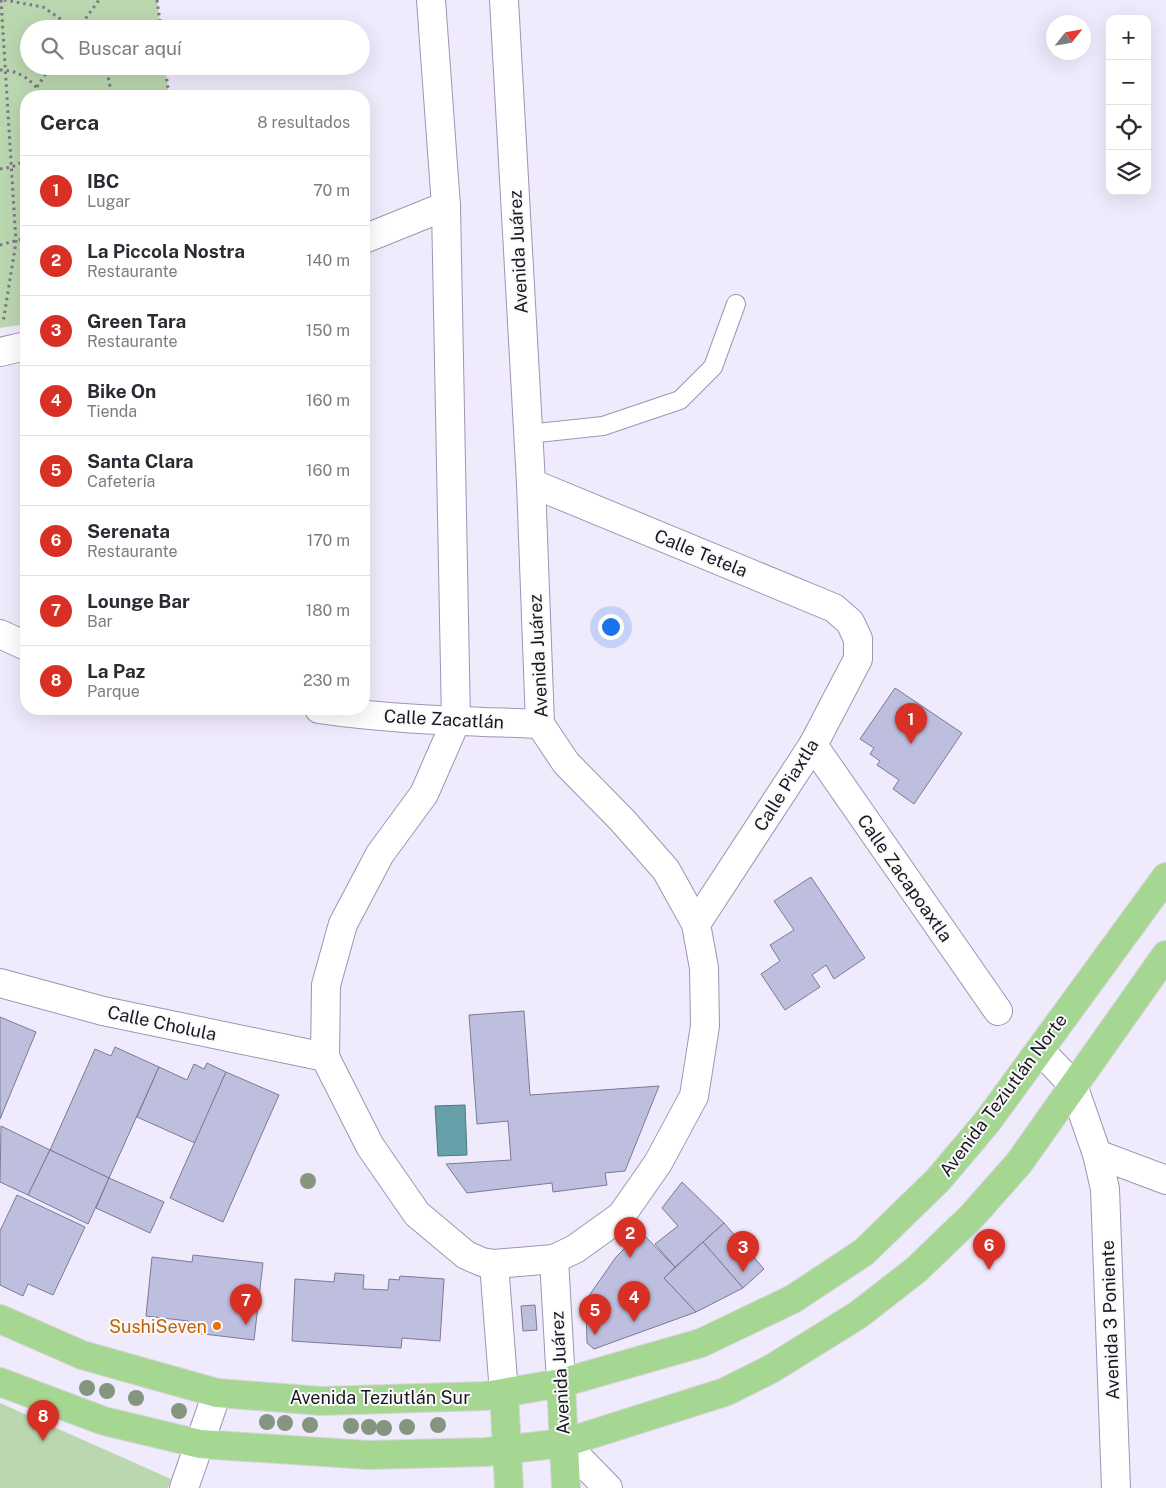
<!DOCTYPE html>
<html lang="es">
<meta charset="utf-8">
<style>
:root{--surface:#fff;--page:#f7f7f7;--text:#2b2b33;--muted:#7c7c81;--line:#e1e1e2;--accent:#d93025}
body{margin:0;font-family:"Public Sans",sans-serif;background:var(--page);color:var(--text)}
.controls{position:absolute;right:15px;top:15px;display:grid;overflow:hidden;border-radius:10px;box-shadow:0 5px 20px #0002}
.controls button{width:45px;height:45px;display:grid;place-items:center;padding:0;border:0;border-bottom:1px solid var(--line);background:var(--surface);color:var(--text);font:25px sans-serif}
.compass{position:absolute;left:1046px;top:15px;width:45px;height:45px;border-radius:50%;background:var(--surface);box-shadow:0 5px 20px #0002;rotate:59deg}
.you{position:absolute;left:610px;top:626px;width:18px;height:18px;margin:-12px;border:4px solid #fff;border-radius:50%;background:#1a73e8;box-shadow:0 0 0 8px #1a73e833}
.badge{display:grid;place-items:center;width:32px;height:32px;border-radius:50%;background:var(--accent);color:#fff;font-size:16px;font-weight:700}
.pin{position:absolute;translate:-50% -41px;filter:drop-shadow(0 1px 2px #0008)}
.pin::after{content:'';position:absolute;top:26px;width:18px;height:15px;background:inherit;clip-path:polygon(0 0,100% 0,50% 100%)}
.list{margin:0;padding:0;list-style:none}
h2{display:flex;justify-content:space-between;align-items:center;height:65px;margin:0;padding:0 20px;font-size:21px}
h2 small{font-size:16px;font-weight:400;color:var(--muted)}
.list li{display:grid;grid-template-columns:32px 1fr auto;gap:15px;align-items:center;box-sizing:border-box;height:70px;padding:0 20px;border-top:1px solid var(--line)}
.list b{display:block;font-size:19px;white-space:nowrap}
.list p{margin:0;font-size:16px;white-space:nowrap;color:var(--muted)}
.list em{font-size:16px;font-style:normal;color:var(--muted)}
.icon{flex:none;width:28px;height:28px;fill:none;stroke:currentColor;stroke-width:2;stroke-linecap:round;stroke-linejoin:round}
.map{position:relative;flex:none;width:1166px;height:1488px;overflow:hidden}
.search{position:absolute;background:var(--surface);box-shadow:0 5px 20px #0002;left:20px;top:20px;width:350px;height:55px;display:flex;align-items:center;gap:12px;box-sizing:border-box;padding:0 18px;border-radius:28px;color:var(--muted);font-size:19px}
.panel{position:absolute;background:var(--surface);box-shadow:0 5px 20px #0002;left:20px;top:90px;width:350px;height:625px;border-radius:20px}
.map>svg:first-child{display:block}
</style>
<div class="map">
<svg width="1166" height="1488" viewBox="0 0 1166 1488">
<rect width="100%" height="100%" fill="#f0eafd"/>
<g fill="#bbd7b0">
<path d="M0,0H157L161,29H29V66H165L169,96H26V324L0,328Z"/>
<path d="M0,1403L171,1479L168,1488H0Z"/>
</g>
<path fill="#67a0a9" stroke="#507780" d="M465,1105L467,1155L438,1156L435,1106Z"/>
<g fill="#bebfdf" stroke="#7a7a98">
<path d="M895,688L962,733L914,804L893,789L899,780L877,765L880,761L870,754L874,748L860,739Z"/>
<path d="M811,877L865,958L834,979L826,965L812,975L820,987L785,1010L761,974L780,961L770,945L794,930L774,901Z"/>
<path d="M524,1011L530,1095L659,1086L625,1171L605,1173L607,1185L553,1192L552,1183L467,1193L446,1164L511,1160L508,1121L477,1124L469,1015Z"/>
<path d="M0,1017L36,1032L0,1119Z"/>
<path d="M115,1047L159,1067L109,1178L50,1150L95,1049L111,1056Z"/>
<path d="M207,1063L226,1072L195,1143L137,1117L159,1067L187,1080L194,1064L204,1069Z"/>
<path d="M226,1072L279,1095L223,1222L170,1198Z"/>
<path d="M1,1126L50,1150L28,1195L0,1182Z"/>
<path d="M50,1150L109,1178L88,1224L28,1195Z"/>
<path d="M109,1178L164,1202L150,1233L96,1208Z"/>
<path d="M682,1182L724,1223L675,1267L655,1244L678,1226L662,1208Z"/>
<path d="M17,1195L85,1227L53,1295L28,1284L23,1296L0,1285V1231Z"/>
<path d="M724,1223L764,1269L743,1288L703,1242Z"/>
<path d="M641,1232L675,1267L664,1278L696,1312L594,1349L587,1343L586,1300L616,1257Z"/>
<path d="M703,1242L743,1288L696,1312L664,1278Z"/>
<path d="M193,1255L263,1263L254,1340L187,1332L188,1321L146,1316L152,1257L192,1262Z"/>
<path d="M335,1273L364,1275L363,1289L388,1290L389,1279L399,1280L400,1276L444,1279L440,1341L402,1338L401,1348L292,1341L295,1279L334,1282Z"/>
<path d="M535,1305L537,1330L523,1331L521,1306Z"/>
</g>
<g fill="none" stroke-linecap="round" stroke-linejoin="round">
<defs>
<path id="lane" d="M528,434L603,426L680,400L713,367L736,304"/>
<g id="street">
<path d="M431,0L446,206L456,721L424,794L380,854L343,924L326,985L325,1057L370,1146L417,1214L466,1255L482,1262L494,1264L554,1259L575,1249L621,1216L658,1163L694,1096L705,1026L704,968L696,924L666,870L622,820L566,763L540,724L531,483L504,0"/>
<path d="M364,239L446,206"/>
<path d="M0,352L26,346"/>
<path d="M531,483L834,608L850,622L858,639V659L813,745L696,924"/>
<path d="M0,634L26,646"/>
<path d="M319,709C392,720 466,721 540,724"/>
<path d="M813,745L998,1011"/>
<path d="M0,983L103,1011L325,1057"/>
<path d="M1040,1050L1073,1085L1097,1154L1166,1180"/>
<path d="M1097,1154L1105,1189L1116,1488"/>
<path d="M554,1259L561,1383"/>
<path d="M494,1264L504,1393"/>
<path d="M564,1443L608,1488"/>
<path d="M184,1488L217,1393"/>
</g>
<g id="primary">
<path d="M0,1319L82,1355L217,1393L322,1401L485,1396L561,1383L701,1343L793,1299L864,1252L938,1180L987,1122L1166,877"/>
<path d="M0,1382L104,1421L200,1444L368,1455L486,1452L564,1443L725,1392L771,1369L858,1315L916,1270L972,1216L1019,1163L1166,955"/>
<path d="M561,1383L566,1488"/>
<path d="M504,1393L509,1488"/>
</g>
</defs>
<use href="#lane" stroke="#9e95b3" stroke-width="20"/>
<use href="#street" stroke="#9e95b3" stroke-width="30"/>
<use href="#primary" stroke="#d6d5d7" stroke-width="30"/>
<g stroke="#7c7785" stroke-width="3" stroke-dasharray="2.5 4" stroke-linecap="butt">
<path d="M1,0L16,242L3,323"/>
<path d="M4,0L43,7L75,29"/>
<path d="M157,0L161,29"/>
<path d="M78,29L99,0"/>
<path d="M103,66L107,72L112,96"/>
<path d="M165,66L169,96"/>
<path d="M0,70C20,70 33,81 43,96"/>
<path d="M37,87L51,66"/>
<path d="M0,169L12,167L26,160"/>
<path d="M0,245L26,238"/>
</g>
<use href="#lane" stroke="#fff" stroke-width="18"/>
<use href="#street" stroke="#fff" stroke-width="28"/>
<use href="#primary" stroke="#a6d792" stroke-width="28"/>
</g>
<g fill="#849580">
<circle cx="308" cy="1181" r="8"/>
<circle cx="87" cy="1388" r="8"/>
<circle cx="107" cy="1391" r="8"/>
<circle cx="136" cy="1398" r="8"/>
<circle cx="179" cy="1411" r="8"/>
<circle cx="267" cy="1422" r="8"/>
<circle cx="285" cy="1423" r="8"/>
<circle cx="310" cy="1425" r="8"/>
<circle cx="438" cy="1425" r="8"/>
<circle cx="351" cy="1426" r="8"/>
<circle cx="369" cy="1427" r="8"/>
<circle cx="407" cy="1427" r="8"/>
<circle cx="384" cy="1428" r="8"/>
</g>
<circle fill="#e8710a" stroke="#fafafa" stroke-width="2" cx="217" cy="1326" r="5"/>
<g text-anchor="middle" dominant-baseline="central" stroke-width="4" stroke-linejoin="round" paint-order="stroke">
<g font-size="18" fill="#1b1722" stroke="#fafafa">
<text transform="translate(518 252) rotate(-93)">Avenida Juárez</text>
<text transform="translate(701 553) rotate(22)">Calle Tetela</text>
<text transform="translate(538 656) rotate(-93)">Avenida Juárez</text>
<text transform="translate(444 719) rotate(3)">Calle Zacatlán</text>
<text transform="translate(786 785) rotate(-58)">Calle Piaxtla</text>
<text transform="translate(905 878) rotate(55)">Calle Zacapoaxtla</text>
<text transform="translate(162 1023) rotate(12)">Calle Cholula</text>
<text transform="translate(1003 1095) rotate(-53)">Avenida Teziutlán Norte</text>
<text transform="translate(1110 1320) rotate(-92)">Avenida 3 Poniente</text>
<text transform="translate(560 1373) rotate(-93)">Avenida Juárez</text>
<text x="380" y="1397">Avenida Teziutlán Sur</text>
</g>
<g font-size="18" fill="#c56008" stroke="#fafafa" text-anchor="end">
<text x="207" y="1326">SushiSeven</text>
</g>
</g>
</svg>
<div class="controls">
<button>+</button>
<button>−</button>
<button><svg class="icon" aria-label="locate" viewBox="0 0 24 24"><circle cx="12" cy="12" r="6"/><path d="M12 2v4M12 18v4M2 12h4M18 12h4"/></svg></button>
<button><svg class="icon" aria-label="layers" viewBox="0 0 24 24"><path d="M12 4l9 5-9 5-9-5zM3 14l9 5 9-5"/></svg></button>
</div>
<svg class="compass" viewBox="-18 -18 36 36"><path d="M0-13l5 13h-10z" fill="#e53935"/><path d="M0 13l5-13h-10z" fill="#7c7c81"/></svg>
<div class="you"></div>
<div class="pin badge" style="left:911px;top:744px">1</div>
<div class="pin badge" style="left:630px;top:1258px">2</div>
<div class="pin badge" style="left:743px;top:1272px">3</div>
<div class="pin badge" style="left:634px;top:1322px">4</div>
<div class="pin badge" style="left:595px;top:1335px">5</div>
<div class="pin badge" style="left:989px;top:1270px">6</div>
<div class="pin badge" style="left:246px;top:1325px">7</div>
<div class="pin badge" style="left:43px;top:1441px">8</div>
<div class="search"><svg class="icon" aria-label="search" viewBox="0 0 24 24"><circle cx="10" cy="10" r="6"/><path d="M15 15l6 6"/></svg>Buscar aquí</div>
<section class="panel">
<h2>Cerca<small>8 resultados</small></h2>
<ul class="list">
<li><span class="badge">1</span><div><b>IBC</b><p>Lugar</p></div><em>70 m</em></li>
<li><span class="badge">2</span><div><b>La Piccola Nostra</b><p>Restaurante</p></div><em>140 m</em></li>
<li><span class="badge">3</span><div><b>Green Tara</b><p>Restaurante</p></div><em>150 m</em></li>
<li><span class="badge">4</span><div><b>Bike On</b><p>Tienda</p></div><em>160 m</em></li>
<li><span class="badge">5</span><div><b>Santa Clara</b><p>Cafetería</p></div><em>160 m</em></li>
<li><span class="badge">6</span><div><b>Serenata</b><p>Restaurante</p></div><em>170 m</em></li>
<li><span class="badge">7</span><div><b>Lounge Bar</b><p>Bar</p></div><em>180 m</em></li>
<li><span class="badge">8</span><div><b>La Paz</b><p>Parque</p></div><em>230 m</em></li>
</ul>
</section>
</div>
